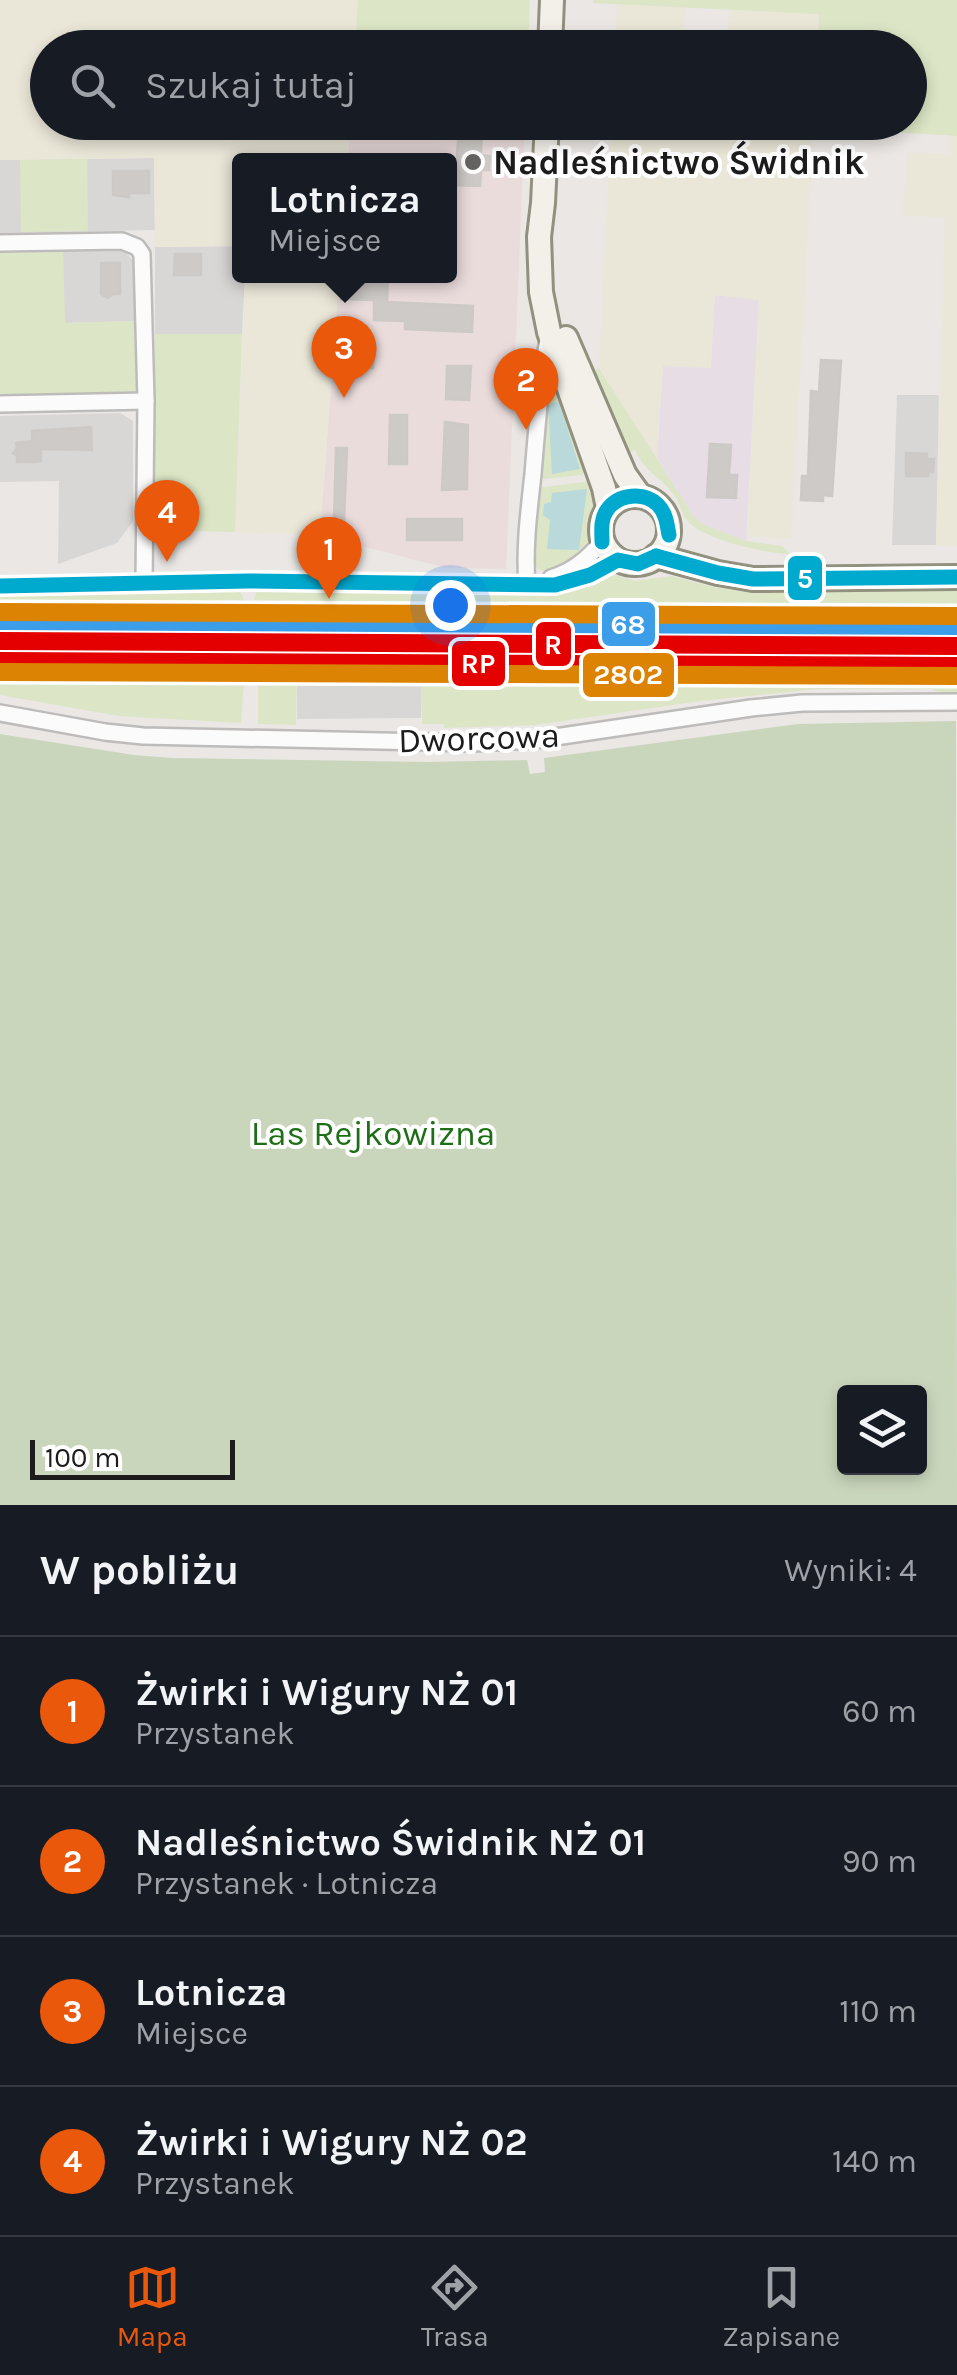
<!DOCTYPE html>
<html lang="pl">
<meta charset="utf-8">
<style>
:root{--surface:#171b24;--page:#20242c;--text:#f1f3f6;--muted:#9ea1a6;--line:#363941;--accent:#ea580c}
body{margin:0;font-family:Karla,sans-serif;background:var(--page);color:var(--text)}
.controls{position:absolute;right:30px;bottom:30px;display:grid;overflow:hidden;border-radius:10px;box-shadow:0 5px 15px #0003}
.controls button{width:90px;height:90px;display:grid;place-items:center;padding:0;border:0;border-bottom:2px solid var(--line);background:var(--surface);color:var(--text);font:50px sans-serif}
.scale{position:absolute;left:30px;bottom:25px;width:205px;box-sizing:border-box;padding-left:10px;border:5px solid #1c1c1c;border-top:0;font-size:28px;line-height:35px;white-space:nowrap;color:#1c1c1c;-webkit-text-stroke:8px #fff;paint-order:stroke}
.you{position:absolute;left:450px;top:605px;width:35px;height:35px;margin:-25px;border:8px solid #fff;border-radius:50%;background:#1a73e8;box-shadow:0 0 0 15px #1a73e833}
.badge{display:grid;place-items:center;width:65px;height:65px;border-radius:50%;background:var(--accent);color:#fff;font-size:32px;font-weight:700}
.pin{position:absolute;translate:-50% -82px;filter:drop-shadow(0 2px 5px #0008)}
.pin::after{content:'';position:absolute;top:52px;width:35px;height:30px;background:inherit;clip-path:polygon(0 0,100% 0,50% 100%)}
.popup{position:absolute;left:232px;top:153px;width:225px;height:130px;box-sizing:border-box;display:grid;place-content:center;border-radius:10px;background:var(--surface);filter:drop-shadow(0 2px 8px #0005);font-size:32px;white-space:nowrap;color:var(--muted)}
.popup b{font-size:38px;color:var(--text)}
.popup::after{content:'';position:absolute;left:50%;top:100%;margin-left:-20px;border:20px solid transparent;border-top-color:var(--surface)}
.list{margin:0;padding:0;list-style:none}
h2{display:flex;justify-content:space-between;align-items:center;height:130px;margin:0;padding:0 40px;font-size:42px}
h2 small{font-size:32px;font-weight:400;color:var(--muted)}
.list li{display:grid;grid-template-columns:65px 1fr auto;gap:30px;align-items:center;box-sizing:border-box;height:150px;padding:0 40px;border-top:2px solid var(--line)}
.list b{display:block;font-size:38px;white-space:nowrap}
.list p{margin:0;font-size:32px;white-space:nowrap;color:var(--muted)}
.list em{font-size:32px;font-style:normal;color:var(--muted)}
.icon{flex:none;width:55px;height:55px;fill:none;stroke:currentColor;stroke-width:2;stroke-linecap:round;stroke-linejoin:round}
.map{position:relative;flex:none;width:957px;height:1505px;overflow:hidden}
.search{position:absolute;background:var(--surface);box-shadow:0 5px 15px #0003;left:30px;right:30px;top:30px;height:110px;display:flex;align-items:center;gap:25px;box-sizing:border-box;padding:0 35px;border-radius:55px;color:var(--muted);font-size:38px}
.sheet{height:730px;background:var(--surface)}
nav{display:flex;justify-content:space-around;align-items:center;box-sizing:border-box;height:140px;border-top:2px solid var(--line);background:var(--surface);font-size:28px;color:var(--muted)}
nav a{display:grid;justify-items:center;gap:5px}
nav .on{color:var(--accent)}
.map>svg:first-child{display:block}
</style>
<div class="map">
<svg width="957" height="1505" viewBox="0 0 957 1505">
<rect width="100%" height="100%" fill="#eae7e4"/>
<g fill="#d9d7d6">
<path d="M154,158L155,230L0,233V160Z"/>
<path d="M239,246V276H245L242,334H155V247Z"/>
<path d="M124,251L134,261L135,321L64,323L63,252Z"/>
<path d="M897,395H939L936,545H892Z"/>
<path d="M120,413L133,421V521L117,543L58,564L59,481L0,482V416Z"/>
<path d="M422,673L421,718L297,719V675Z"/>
</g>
<path fill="#ebdcdc" d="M350,123H525L506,569L446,568L320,535L339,276H449V160H348Z"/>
<path fill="#e7dde5" d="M714,295L759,300L746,541L702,524L694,517L657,458L663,366Z"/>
<g fill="#eae7d8">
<path d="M0,0H358L355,47L48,48V122L350,123L348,160H239V246L155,247L154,158L0,160Z"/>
<path d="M617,4L685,7L682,47H615Z"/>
<path d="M729,9L819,14L818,47L727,48Z"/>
<path d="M611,123H814L791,539L747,536L759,300L715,295L711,368L663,366L657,458L599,368Z"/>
<path d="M949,135L957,136V546L936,545L945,218L903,215L907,152L948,154Z"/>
<path d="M245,276H339L320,535L235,532Z"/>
</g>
<g fill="#dce5c5">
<path d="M358,0H530L528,47H355Z"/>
<path d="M593,0H957V136L814,127V122H910V48L818,47L819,14L593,3Z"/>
<path d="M87,159L88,231L21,232L20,160Z"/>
<path d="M63,252L65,323L135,321L136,394L0,396V253Z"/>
<path d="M155,334H242L235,532L154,530Z"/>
<path d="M549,355L586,469L582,475L544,479L538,475Z"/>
<path d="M599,368L694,517L702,524L746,541L782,546L790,554C764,553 702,540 686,519C680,510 679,499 671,491C656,473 648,475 635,450L627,453L588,376Z"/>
<path d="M592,481L597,497L596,508L587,547L581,557L548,573L538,569L533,558L536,488Z"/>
<path d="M614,575L635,581L671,576L712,587L741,591L957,586V610L769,627L255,630L254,598L258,590L549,593C572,590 591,578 614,575Z"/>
<path d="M239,590L243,597L246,630L0,629V594Z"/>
<path d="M0,669H245L241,723L119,716L0,695Z"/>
<path d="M422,673H957V696H948L932,689H818L700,701L535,725L444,728V724H422Z"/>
<path d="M258,675H297L296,725L258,724Z"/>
</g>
<path fill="#cad6bc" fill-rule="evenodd" d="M956,721L957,1505H0V734L134,755L172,758L427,762L527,760L530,774L545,772L544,758L798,724ZM844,1392H920V1468H844Z"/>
<g fill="#bad9da">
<path d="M559,402L580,469L552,474L548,404Z"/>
<path d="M587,489L579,550L547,549L550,520L543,515L544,504L551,502L552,493Z"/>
</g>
<g fill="#cdcac7" stroke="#cdc9c6" stroke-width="2.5">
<path d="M459,128L482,129L481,155L490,156L489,170H481L480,186L449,185V168L456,169Z"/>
<path d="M113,171H149V193H129V197L113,195Z"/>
<path d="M175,254H201V275H174Z"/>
<path d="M101,263H120V294H113L108,298L101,294Z"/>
<path d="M375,276H388L387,302L473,306L472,332L405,329V321L374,320V300L341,299L342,282L375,283Z"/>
<path d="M359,345L375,346L373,368H357L358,363L346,362L347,347L359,348Z"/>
<path d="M821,360L841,361L832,496L823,495V501L801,500L802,476H808L811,391L819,392Z"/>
<path d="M447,366H471L469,400L446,399Z"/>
<path d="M390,415H407V464H389Z"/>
<path d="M445,422L468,425L467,489L442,490Z"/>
<path d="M91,427L92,450L41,449V461L34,462H17V456L13,453L17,449L16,443L32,441V431Z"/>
<path d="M710,444L731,445L729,475H737L736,498L707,497Z"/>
<path d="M336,448H347L344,520L334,519Z"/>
<path d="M906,453L927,454L926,459H934L933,472H928V476H906Z"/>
<rect x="407" y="519" width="55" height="21"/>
</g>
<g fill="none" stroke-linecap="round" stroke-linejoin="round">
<defs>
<g id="street">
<path d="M0,243L122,241L137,247L142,254L146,401L144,583"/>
<path d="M0,404L146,401"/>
<path d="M551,578C573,571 587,559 602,542"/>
<path d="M527,584C524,547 529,511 533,474C537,427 540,381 549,334"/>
<path d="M0,586L248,581L555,585L590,575L618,560"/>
<path d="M0,713L105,732L143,736L473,743L535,740L751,708L802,703L957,702"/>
</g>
<g id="secondary">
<path d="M550,48L552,0"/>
<path d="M547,122L543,203L539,237L541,292L549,332L604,488L608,508"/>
<path d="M566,338L625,475L640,496"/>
<circle cx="635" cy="530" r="34"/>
<path d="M656,556L718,573L753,579L957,577"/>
</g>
</defs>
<use href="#street" stroke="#bdbcbb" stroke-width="20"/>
<use href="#secondary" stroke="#92907e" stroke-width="28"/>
<use href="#street" stroke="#fcfbfb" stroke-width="15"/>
<use href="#secondary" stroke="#f2f0e9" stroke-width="22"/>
<defs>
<path id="rail" d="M0,652L543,655L827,625L957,626"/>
</defs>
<use href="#rail" stroke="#c9c8c8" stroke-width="8"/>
<use href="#rail" stroke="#fff" stroke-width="4" stroke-dasharray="11" stroke-linecap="butt"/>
<defs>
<g id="bus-1">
<path d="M602,542C602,531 600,520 607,510C618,494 644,491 658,505C666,513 667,524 669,535"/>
<path d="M656,556L718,573L753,579L957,577"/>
<path d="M0,586L248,581L555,585L590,575L618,560L638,564L656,556"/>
</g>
</defs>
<use href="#bus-1" stroke="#fff" stroke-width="22"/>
<use href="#bus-1" stroke="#00a9ce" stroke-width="15"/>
<defs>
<path id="rail-1" d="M0,641L957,646"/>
<path id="rail-2" d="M0,661L957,666"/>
<path id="rail-3" d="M0,621L957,626"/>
<path id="rail-4" d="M0,612L957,616"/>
<path id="rail-5" d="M0,672L957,676"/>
</defs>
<use href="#rail-1" stroke="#fff" stroke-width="25"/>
<use href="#rail-2" stroke="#fff" stroke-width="25"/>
<use href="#rail-3" stroke="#fff" stroke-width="25"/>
<use href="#rail-4" stroke="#fff" stroke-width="25"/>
<use href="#rail-5" stroke="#fff" stroke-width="25"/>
<use href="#rail-1" stroke="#e50000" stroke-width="18"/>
<use href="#rail-2" stroke="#e50000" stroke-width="18"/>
<use href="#rail-3" stroke="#3c9ee9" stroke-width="18"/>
<use href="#rail-4" stroke="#dd8304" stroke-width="18"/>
<use href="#rail-5" stroke="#dd8304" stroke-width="18"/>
</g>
<circle fill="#646362" stroke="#fff" stroke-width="4" cx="473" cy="162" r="10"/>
<g text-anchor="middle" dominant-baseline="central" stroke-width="8" stroke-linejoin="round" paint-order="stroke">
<g font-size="35" font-weight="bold" fill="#1c1c1c" stroke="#fff" text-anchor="start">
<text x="493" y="162">Nadleśnictwo Świdnik</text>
</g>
<g font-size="35" fill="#1c1c1c" stroke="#fff">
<text transform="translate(479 738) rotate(-2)">Dworcowa</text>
</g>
<g font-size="35" fill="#1c6f15" stroke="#fff">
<text x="373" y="1133">Las Rejkowizna</text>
</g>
</g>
<g stroke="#fff" stroke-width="4">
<rect x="786" y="554" width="38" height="48" rx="10" fill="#00a9ce"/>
<rect x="600" y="600" width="57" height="48" rx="10" fill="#3c9ee9"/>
<rect x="534" y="620" width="39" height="48" rx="10" fill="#e50000"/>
<rect x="450" y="639" width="57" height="49" rx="10" fill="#e50000"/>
<rect x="581" y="651" width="95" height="48" rx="10" fill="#dd8304"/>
</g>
<g font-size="28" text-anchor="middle" font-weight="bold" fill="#fff">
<text x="805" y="588">5</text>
<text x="628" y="634">68</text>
<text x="553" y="654">R</text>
<text x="478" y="673">RP</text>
<text x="628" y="684">2802</text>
</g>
</svg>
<div class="controls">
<button><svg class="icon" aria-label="layers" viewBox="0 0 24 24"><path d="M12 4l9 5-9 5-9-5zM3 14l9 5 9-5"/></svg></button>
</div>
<div class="scale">100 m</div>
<div class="you"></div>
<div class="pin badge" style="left:329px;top:599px">1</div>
<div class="pin badge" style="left:526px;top:430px">2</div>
<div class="pin badge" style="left:344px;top:398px">3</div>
<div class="popup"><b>Lotnicza</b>Miejsce</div>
<div class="pin badge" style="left:167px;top:562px">4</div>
<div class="search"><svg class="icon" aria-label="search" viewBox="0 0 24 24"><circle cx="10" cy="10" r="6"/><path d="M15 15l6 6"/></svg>Szukaj tutaj</div>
</div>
<section class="sheet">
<h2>W pobliżu<small>Wyniki: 4</small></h2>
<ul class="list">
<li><span class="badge">1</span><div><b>Żwirki i Wigury NŻ 01</b><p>Przystanek</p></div><em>60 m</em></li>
<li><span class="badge">2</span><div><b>Nadleśnictwo Świdnik NŻ 01</b><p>Przystanek · Lotnicza</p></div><em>90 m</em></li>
<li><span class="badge">3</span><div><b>Lotnicza</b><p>Miejsce</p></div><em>110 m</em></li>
<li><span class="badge">4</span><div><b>Żwirki i Wigury NŻ 02</b><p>Przystanek</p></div><em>140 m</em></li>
</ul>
</section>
<nav>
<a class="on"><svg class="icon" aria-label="map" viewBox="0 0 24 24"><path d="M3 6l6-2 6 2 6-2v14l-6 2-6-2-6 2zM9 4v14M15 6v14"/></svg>Mapa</a>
<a><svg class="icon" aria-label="directions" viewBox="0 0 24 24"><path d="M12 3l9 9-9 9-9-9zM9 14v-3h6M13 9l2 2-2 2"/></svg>Trasa</a>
<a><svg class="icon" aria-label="saved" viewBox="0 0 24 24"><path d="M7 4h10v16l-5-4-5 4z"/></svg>Zapisane</a>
</nav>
